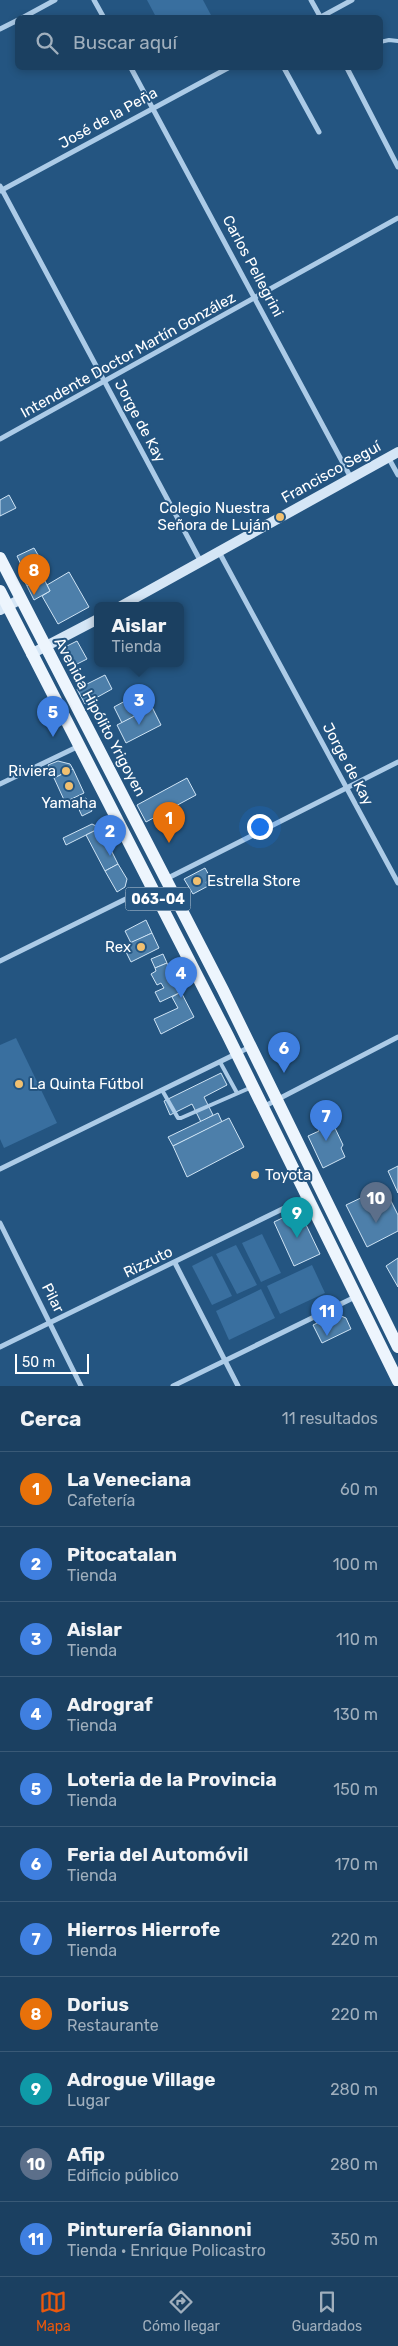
<!DOCTYPE html>
<html lang="es">
<meta charset="utf-8">
<style>
:root{--surface:#1b4061;--page:#244767;--text:#f1f3f6;--muted:#a0afbd;--line:#395976;--accent:#ea580c}
body{margin:0;font-family:Rubik,sans-serif;background:var(--page);color:var(--text)}
.scale{position:absolute;left:15px;bottom:12px;width:74px;box-sizing:border-box;padding-left:5px;border:2px solid #fff;border-top:0;font-size:14px;line-height:18px;white-space:nowrap;color:#fff;-webkit-text-stroke:4px #245581;paint-order:stroke}
.you{position:absolute;left:259px;top:826px;width:18px;height:18px;margin:-12px;border:4px solid #fff;border-radius:50%;background:#1a73e8;box-shadow:0 0 0 8px #1a73e833}
.badge{display:grid;place-items:center;width:32px;height:32px;border-radius:50%;background:var(--accent);color:#fff;font-size:16px;font-weight:700}
.pin{position:absolute;translate:-50% -41px;filter:drop-shadow(0 1px 2px #0008)}
.pin::after{content:'';position:absolute;top:26px;width:18px;height:15px;background:inherit;clip-path:polygon(0 0,100% 0,50% 100%)}
.popup{position:absolute;left:94px;top:602px;width:90px;height:65px;box-sizing:border-box;display:grid;place-content:center;border-radius:8px;background:var(--surface);filter:drop-shadow(0 1px 4px #0005);font-size:16px;white-space:nowrap;color:var(--muted)}
.popup b{font-size:19px;color:var(--text)}
.popup::after{content:'';position:absolute;left:50%;top:100%;margin-left:-10px;border:10px solid transparent;border-top-color:var(--surface)}
.list{margin:0;padding:0;list-style:none}
h2{display:flex;justify-content:space-between;align-items:center;height:65px;margin:0;padding:0 20px;font-size:21px}
h2 small{font-size:16px;font-weight:400;color:var(--muted)}
.list li{display:grid;grid-template-columns:32px 1fr auto;gap:15px;align-items:center;box-sizing:border-box;height:75px;padding:0 20px;border-top:1px solid var(--line)}
.list b{display:block;font-size:19px;white-space:nowrap}
.list p{margin:0;font-size:16px;white-space:nowrap;color:var(--muted)}
.list em{font-size:16px;font-style:normal;color:var(--muted)}
.icon{flex:none;width:28px;height:28px;fill:none;stroke:currentColor;stroke-width:2;stroke-linecap:round;stroke-linejoin:round}
.map{position:relative;flex:none;width:398px;height:1386px;overflow:hidden}
.search{position:absolute;background:var(--surface);box-shadow:0 2px 8px #0003;left:15px;right:15px;top:15px;height:55px;display:flex;align-items:center;gap:12px;box-sizing:border-box;padding:0 18px;border-radius:8px;color:var(--muted);font-size:19px}
.sheet{height:890px;background:var(--surface)}
nav{display:flex;justify-content:space-around;align-items:center;box-sizing:border-box;height:70px;border-top:1px solid var(--line);background:var(--surface);font-size:14px;color:var(--muted)}
nav a{display:grid;justify-items:center;gap:2px}
nav .on{color:var(--accent)}
.map>svg:first-child{display:block}
</style>
<div class="map">
<svg width="398" height="1386" viewBox="0 0 398 1386">
<rect width="100%" height="100%" fill="#245581"/>
<g fill="#396f9f">
<path d="M147,0H203L212,17H156Z"/>
<path d="M16,1038L57,1123L4,1148L0,1139V1045Z"/>
<path d="M262,1234L281,1273L261,1282L242,1243Z"/>
<path d="M236,1245L257,1285L237,1294L216,1254Z"/>
<path d="M212,1256L232,1296L212,1305L192,1266Z"/>
<path d="M312,1265L325,1293L280,1314L267,1286Z"/>
<path d="M261,1289L275,1318L229,1340L216,1311Z"/>
</g>
<g fill="#4d7faa" stroke="#cfe4f5">
<path d="M9,495L16,508L0,516V500Z"/>
<path d="M34,548L41,560L23,569L17,556Z"/>
<path d="M35,563L43,577L27,586L19,571Z"/>
<path d="M69,572L89,607L58,624L42,596L50,591L47,585Z"/>
<path d="M43,577L50,591L34,600L27,586Z"/>
<path d="M77,641L87,659L71,667L61,649Z"/>
<path d="M105,675L112,689L85,704L77,689Z"/>
<path d="M138,694L146,710L122,723L114,707Z"/>
<path d="M152,707L161,725L126,743L117,725Z"/>
<path d="M58,761L70,764L73,769L54,778L48,765Z"/>
<path d="M73,769L84,793L65,802L54,778Z"/>
<path d="M187,778L196,795L146,822L137,805Z"/>
<path d="M86,798L92,811L82,816L76,803Z"/>
<path d="M92,824L100,828L66,845L63,838Z"/>
<path d="M100,828L118,864L105,871L86,835Z"/>
<path d="M118,864L127,879L125,887L117,892L105,871Z"/>
<path d="M205,868L211,879L206,882L208,886L193,894L184,879Z"/>
<path d="M146,920L152,933L131,943L125,931Z"/>
<path d="M152,933L159,948L131,962L123,946Z"/>
<path d="M163,954L167,963L155,968L151,959Z"/>
<path d="M167,963L181,992L160,1002L155,992L164,988L161,983L157,985L151,974L156,971L155,968Z"/>
<path d="M181,992L194,1017L161,1034L154,1019L178,1008L172,997Z"/>
<path d="M221,1073L227,1085L204,1097L213,1115L201,1122L192,1104L170,1115L164,1101Z"/>
<path d="M325,1107L343,1145L341,1148L345,1157L323,1168L308,1136L319,1131L311,1114Z"/>
<path d="M218,1113L222,1122L173,1146L168,1137Z"/>
<path d="M229,1118L244,1147L187,1177L173,1146Z"/>
<path d="M398,1166V1193L388,1171Z"/>
<path d="M384,1187L398,1215V1231L367,1247L346,1205Z"/>
<path d="M299,1210L320,1254L294,1266L274,1222Z"/>
<path d="M398,1258V1287L386,1266Z"/>
<path d="M336,1314L346,1318L351,1329L322,1343L313,1325Z"/>
</g>
<g fill="none" stroke-linecap="round" stroke-linejoin="round">
<g stroke="#accbe7" stroke-width="4">
<path d="M380,42L389,40L398,41"/>
<path d="M220,1062L237,1093"/>
<path d="M162,1090L178,1118H181L252,1087"/>
</g>
<g stroke="#accbe7" stroke-width="5">
<path d="M94,0L104,18"/>
<path d="M311,0L321,18"/>
<path d="M22,18L55,0"/>
<path d="M319,18L352,0"/>
<path d="M0,29L18,20"/>
<path d="M131,68L351,478"/>
<path d="M284,68L319,132"/>
<path d="M347,68L398,167"/>
<path d="M0,186L201,562"/>
<path d="M0,191L228,68"/>
<path d="M0,439L398,218"/>
<path d="M388,457L398,475"/>
<path d="M219,552L398,883"/>
<path d="M0,784L79,746"/>
<path d="M166,879L398,762"/>
<path d="M0,961L150,887"/>
<path d="M263,1107L398,1037"/>
<path d="M0,1169L250,1047"/>
<path d="M0,1223L81,1386"/>
<path d="M175,1263L238,1386"/>
<path d="M0,1347L307,1197"/>
<path d="M173,1386L355,1297"/>
</g>
<g stroke="#d5e6f6" stroke-width="10">
<path d="M121,606L398,452"/>
<path d="M0,610L21,599"/>
<path d="M31,654L98,619"/>
</g>
<g stroke="#edf5fd" stroke-width="12">
<path d="M0,558L223,990L398,1347"/>
<path d="M0,591L228,1036L398,1381"/>
</g>
</g>
<g fill="#f1c070" stroke="#245581" stroke-width="2">
<circle cx="280" cy="517" r="5"/>
<circle cx="66" cy="771" r="5"/>
<circle cx="69" cy="786" r="5"/>
<circle cx="197" cy="881" r="5"/>
<circle cx="141" cy="947" r="5"/>
<circle cx="19" cy="1084" r="5"/>
<circle cx="255" cy="1175" r="5"/>
</g>
<g text-anchor="middle" dominant-baseline="central" stroke-width="4" stroke-linejoin="round" paint-order="stroke">
<rect fill="#245581" stroke="#bdccd9" stroke-width="1" x="125.5" y="887.5" width="65" height="23" rx="4"/>
<g font-size="14" font-weight="bold" fill="#fff">
<text x="158" y="899">063-04</text>
</g>
<g font-size="15" fill="#fff" stroke="#245581">
<text transform="translate(108 118) rotate(-29)">José de la Peña</text>
<text transform="translate(253 266) rotate(62)">Carlos Pellegrini</text>
<text transform="translate(128 355) rotate(-29)">Intendente Doctor Martín González</text>
<text transform="translate(140 421) rotate(62)">Jorge de Kay</text>
<text transform="translate(331 472) rotate(-29)">Francisco Seguí</text>
<text transform="translate(100 717) rotate(62)">Avenida Hipólito Yrigoyen</text>
<text transform="translate(348 764) rotate(62)">Jorge de Kay</text>
<text transform="translate(148 1262) rotate(-26)">Rizzuto</text>
<text transform="translate(53 1298) rotate(63)">Pilar</text>
</g>
<g font-size="15" fill="#fff" stroke="#245581" text-anchor="end">
<text x="270" y="508">Colegio Nuestra<tspan x="270" dy="17">Señora de Luján</tspan></text>
<text x="56" y="771">Riviera</text>
<text x="69" y="803" text-anchor="middle">Yamaha</text>
<text x="207" y="881" text-anchor="start">Estrella Store</text>
<text x="131" y="947">Rex</text>
<text x="29" y="1084" text-anchor="start">La Quinta Fútbol</text>
<text x="265" y="1175" text-anchor="start">Toyota</text>
</g>
</g>
</svg>
<div class="scale">50 m</div>
<div class="you"></div>
<div class="pin badge" style="left:169px;top:843px;background:#e8710a">1</div>
<div class="pin badge" style="left:110px;top:856px;background:#3f7fe0">2</div>
<div class="pin badge" style="left:139px;top:725px;background:#3f7fe0">3</div>
<div class="popup"><b>Aislar</b>Tienda</div>
<div class="pin badge" style="left:181px;top:998px;background:#3f7fe0">4</div>
<div class="pin badge" style="left:53px;top:737px;background:#3f7fe0">5</div>
<div class="pin badge" style="left:284px;top:1073px;background:#3f7fe0">6</div>
<div class="pin badge" style="left:326px;top:1141px;background:#3f7fe0">7</div>
<div class="pin badge" style="left:34px;top:595px;background:#e8710a">8</div>
<div class="pin badge" style="left:297px;top:1238px;background:#0f9aa8">9</div>
<div class="pin badge" style="left:376px;top:1223px;background:#5c6f8a">10</div>
<div class="pin badge" style="left:327px;top:1336px;background:#3f7fe0">11</div>
<div class="search"><svg class="icon" aria-label="search" viewBox="0 0 24 24"><circle cx="10" cy="10" r="6"/><path d="M15 15l6 6"/></svg>Buscar aquí</div>
</div>
<section class="sheet">
<h2>Cerca<small>11 resultados</small></h2>
<ul class="list">
<li><span class="badge" style="background:#e8710a">1</span><div><b>La Veneciana</b><p>Cafetería</p></div><em>60 m</em></li>
<li><span class="badge" style="background:#3f7fe0">2</span><div><b>Pitocatalan</b><p>Tienda</p></div><em>100 m</em></li>
<li><span class="badge" style="background:#3f7fe0">3</span><div><b>Aislar</b><p>Tienda</p></div><em>110 m</em></li>
<li><span class="badge" style="background:#3f7fe0">4</span><div><b>Adrograf</b><p>Tienda</p></div><em>130 m</em></li>
<li><span class="badge" style="background:#3f7fe0">5</span><div><b>Loteria de la Provincia</b><p>Tienda</p></div><em>150 m</em></li>
<li><span class="badge" style="background:#3f7fe0">6</span><div><b>Feria del Automóvil</b><p>Tienda</p></div><em>170 m</em></li>
<li><span class="badge" style="background:#3f7fe0">7</span><div><b>Hierros Hierrofe</b><p>Tienda</p></div><em>220 m</em></li>
<li><span class="badge" style="background:#e8710a">8</span><div><b>Dorius</b><p>Restaurante</p></div><em>220 m</em></li>
<li><span class="badge" style="background:#0f9aa8">9</span><div><b>Adrogue Village</b><p>Lugar</p></div><em>280 m</em></li>
<li><span class="badge" style="background:#5c6f8a">10</span><div><b>Afip</b><p>Edificio público</p></div><em>280 m</em></li>
<li><span class="badge" style="background:#3f7fe0">11</span><div><b>Pinturería Giannoni</b><p>Tienda · Enrique Policastro</p></div><em>350 m</em></li>
</ul>
</section>
<nav>
<a class="on"><svg class="icon" aria-label="map" viewBox="0 0 24 24"><path d="M3 6l6-2 6 2 6-2v14l-6 2-6-2-6 2zM9 4v14M15 6v14"/></svg>Mapa</a>
<a><svg class="icon" aria-label="directions" viewBox="0 0 24 24"><path d="M12 3l9 9-9 9-9-9zM9 14v-3h6M13 9l2 2-2 2"/></svg>Cómo llegar</a>
<a><svg class="icon" aria-label="saved" viewBox="0 0 24 24"><path d="M7 4h10v16l-5-4-5 4z"/></svg>Guardados</a>
</nav>
